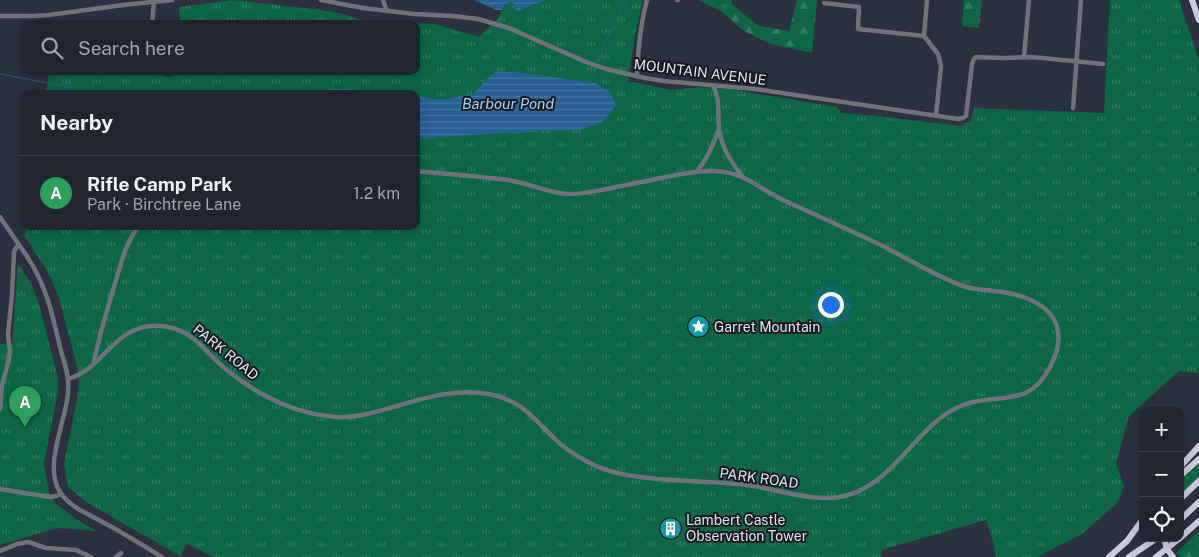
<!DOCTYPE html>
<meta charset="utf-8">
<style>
:root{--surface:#202530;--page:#282d38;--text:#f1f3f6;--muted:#a2a5ab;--line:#3d424c;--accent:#d93025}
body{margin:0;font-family:"Public Sans",sans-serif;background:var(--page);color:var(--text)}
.controls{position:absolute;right:15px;bottom:15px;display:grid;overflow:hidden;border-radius:10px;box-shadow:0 2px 12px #0003}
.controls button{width:45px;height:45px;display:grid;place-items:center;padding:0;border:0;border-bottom:1px solid var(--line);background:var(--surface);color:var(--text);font:25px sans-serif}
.you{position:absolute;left:830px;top:304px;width:18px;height:18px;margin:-12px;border:4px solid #fff;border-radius:50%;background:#1a73e8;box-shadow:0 0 0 8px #1a73e833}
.badge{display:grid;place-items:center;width:32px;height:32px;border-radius:50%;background:var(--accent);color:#fff;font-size:16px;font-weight:700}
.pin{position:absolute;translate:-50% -41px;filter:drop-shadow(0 1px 2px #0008)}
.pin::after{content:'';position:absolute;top:26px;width:18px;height:15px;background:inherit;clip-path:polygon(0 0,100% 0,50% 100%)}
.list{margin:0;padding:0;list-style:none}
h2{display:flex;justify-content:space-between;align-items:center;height:65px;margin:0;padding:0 20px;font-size:21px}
h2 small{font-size:16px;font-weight:400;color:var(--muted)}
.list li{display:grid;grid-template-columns:32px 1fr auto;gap:15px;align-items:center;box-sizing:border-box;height:75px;padding:0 20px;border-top:1px solid var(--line)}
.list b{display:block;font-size:19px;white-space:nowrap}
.list p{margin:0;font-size:16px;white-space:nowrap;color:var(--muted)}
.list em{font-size:16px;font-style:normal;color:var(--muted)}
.icon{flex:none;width:28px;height:28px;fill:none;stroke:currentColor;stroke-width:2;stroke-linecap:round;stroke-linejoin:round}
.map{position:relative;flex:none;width:1199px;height:557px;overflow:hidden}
.search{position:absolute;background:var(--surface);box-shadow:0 2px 12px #0003;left:20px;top:20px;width:400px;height:55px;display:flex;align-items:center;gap:12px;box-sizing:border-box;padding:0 18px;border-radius:10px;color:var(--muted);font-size:19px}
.panel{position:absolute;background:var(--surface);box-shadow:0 2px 12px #0003;left:20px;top:90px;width:400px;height:140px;border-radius:10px}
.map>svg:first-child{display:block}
</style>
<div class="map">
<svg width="1199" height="557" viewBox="0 0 1199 557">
<defs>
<pattern id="grass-dots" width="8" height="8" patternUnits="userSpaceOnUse" patternTransform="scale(1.25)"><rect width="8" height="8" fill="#0e6646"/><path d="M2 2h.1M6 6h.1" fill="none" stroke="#317c61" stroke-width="1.8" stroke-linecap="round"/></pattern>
<pattern id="forest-firs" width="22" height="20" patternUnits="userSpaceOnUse" patternTransform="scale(1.25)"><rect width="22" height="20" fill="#0e6646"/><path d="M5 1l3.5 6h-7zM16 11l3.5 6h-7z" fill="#317c61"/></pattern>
<pattern id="park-tufts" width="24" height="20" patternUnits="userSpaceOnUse" patternTransform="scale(1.25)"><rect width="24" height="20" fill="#0e6646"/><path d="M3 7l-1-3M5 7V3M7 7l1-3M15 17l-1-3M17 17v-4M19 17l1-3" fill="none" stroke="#317c61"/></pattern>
<pattern id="water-rules" width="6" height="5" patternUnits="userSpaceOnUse" patternTransform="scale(1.25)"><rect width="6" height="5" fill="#266092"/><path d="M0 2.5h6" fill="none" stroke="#4577a2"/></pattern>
</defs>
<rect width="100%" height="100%" fill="#2b3140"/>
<path fill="url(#grass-dots)" d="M1199,464V477L1180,496V480Z"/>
<g fill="url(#forest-firs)">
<path d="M699,0H732L731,4L759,26L789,31L797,0H817L812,53L771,44L744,31L721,11Z"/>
<path d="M964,0H982L979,28L962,26Z"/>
<path d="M1199,531V557H1182L1176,553Z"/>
</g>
<g fill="url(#park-tufts)">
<path d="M233,0L321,10L343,14L366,21L401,23L434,24L479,37L498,19L505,4L511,2L514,3L518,11L546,0H643L635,35L628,82L638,83L671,90L700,87L730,89L837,107L841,113L867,115L961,126L971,120L974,108L1104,113L1110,0H1179L1199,60V373L1179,371L1129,416L1116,463L1124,486L1118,502L1082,534L1037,557H996L994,545L986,520L881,550L882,557H214L187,544L180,556L86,502L68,487L64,464L78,395L79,374L59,298L49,274L24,235L27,226H416V94H44L47,88L49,71H138L170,77L183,72V71H416V24H180L179,7Z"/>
<path d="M699,0H732L731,4L721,11Z"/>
<path d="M18,264L31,283L39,304L58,377V392L44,463L49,493L56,504L76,519L96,531L57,528L0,545V344H12Z"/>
</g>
<path fill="#0e6646" d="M862,252L871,256L863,271L854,266Z"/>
<g fill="url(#water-rules)">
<path d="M474,0H546L518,11L515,9L514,4L511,2L505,4L502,10H496Z"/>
<path d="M495,72H515L595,83L610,92L616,105L602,123L578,130L483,134L416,139V96L441,100L473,94Z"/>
<path d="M336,89L389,91L405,94H289L291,92Z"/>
</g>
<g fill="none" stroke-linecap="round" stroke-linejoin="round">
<g stroke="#266092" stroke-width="1">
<path d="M598,63L605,44L626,0"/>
<path d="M0,74L75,88L79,94"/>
<path d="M591,83L597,67"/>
</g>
<g stroke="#72727a" stroke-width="4.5">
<path d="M321,0L363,8L414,14L453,16L478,19L509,28L586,62L606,69L645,78L664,81L755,89L958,119L963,118L966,116L972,64L974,59L976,57L1004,58L1032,57L1103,64"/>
<path d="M383,0L387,11"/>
<path d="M677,0H678"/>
<path d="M927,0L924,36L938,54L941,66L936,115"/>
<path d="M824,3L859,7L858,29L924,36"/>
<path d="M0,16H34L49,15L123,5L172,0"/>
<path d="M152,24L154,2"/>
<path d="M1024,57L1029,0"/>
<path d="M637,76C638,51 640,25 647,0"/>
<path d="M713,85C721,104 717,109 719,127C720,145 731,162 742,176"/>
<path d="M1073,108L1081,0"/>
<path d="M697,171C707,159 713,146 718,131"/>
<path d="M0,217C9,231 19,244 28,258C46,285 53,316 60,347C63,358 67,369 68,380C72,413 41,461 60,492C70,508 91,515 106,524C125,534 144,546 162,557"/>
<path d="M94,361C99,337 106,314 113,290C120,268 124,245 139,226"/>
<path d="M68,379C105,369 113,323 161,326C193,328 205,353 228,371C259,396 295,414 336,417C355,418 372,413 390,408C423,398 455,388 489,394C522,400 534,419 556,440C565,449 575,455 586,461C609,474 631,476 657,479C684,481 712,482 739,484C773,487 816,505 848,495C897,481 918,422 963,405C999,392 1029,409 1050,367C1056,355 1060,345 1058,332C1055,306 1024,295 1002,292C990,290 977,290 966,287C957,284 948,280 940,276C921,267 902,256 883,246C850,230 816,215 783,200C764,191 746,175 725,172C703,169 683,174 661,178C643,182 625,185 607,189C595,191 583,194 571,194C549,194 529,183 508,180C478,176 447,174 416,171"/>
<path d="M0,409L2,385L8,363L10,352L8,334L12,295L14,252L16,248L19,245"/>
<path d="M0,489L50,497L56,496L61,494"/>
<path d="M0,551L17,544L28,542L46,548L76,550L91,557"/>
<path d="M116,557L121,553"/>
</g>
<g stroke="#cccade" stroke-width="6">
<path d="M1192,0L1199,20"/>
<path d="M1180,467L1199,446"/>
<path d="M1180,476L1199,459"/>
<path d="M1180,499L1199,481"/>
<path d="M1180,520L1199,502"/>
<path d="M1164,538L1167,549L1173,557"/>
<path d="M1180,538L1199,521"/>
<path d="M1109,557L1127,541L1143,519"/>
<path d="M1129,557L1157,538"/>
</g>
<path stroke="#cccade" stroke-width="6" d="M1156,557L1180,538"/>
</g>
<defs>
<symbol id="sight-disc" viewBox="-11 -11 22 22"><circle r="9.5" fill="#0f9aa8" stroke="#161920"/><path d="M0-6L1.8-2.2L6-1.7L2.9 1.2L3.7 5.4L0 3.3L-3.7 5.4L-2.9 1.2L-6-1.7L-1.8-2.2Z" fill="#fff"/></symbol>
<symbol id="building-disc" viewBox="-11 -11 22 22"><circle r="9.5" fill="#0f9aa8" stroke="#161920"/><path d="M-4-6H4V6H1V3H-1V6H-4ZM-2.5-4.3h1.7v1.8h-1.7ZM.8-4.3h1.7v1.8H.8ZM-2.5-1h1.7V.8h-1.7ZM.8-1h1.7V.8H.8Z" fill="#fff"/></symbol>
</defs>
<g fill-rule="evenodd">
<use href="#sight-disc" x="686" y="314" width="25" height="25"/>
<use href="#building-disc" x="658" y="516" width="25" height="25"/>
</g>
<g text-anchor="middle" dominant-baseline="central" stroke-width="4" stroke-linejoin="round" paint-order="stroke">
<g font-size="14" fill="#e0e5ee" stroke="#161920">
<text transform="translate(700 72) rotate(7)">MOUNTAIN AVENUE</text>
<text transform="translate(226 352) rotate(39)">PARK ROAD</text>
<text transform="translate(759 478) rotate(8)">PARK ROAD</text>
</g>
<g font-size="14" fill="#e0e5ee" stroke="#161920" text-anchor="start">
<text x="714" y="327">Garret Mountain</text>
<text x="686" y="520">Lambert Castle<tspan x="686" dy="16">Observation Tower</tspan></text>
</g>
<g font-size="15" font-style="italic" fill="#a3d1fd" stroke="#161920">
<text x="508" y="103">Barbour Pond</text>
</g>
</g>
</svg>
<div class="controls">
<button>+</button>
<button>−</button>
<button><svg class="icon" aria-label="locate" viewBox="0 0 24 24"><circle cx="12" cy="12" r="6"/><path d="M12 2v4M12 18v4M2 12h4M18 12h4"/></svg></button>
</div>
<div class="you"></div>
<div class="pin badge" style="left:25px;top:427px;background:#2e9e5b">A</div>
<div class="search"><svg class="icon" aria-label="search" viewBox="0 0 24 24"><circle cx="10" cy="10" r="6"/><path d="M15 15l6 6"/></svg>Search here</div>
<section class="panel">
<h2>Nearby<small></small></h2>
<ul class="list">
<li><span class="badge" style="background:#2e9e5b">A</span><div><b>Rifle Camp Park</b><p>Park · Birchtree Lane</p></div><em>1.2 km</em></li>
</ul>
</section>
</div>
